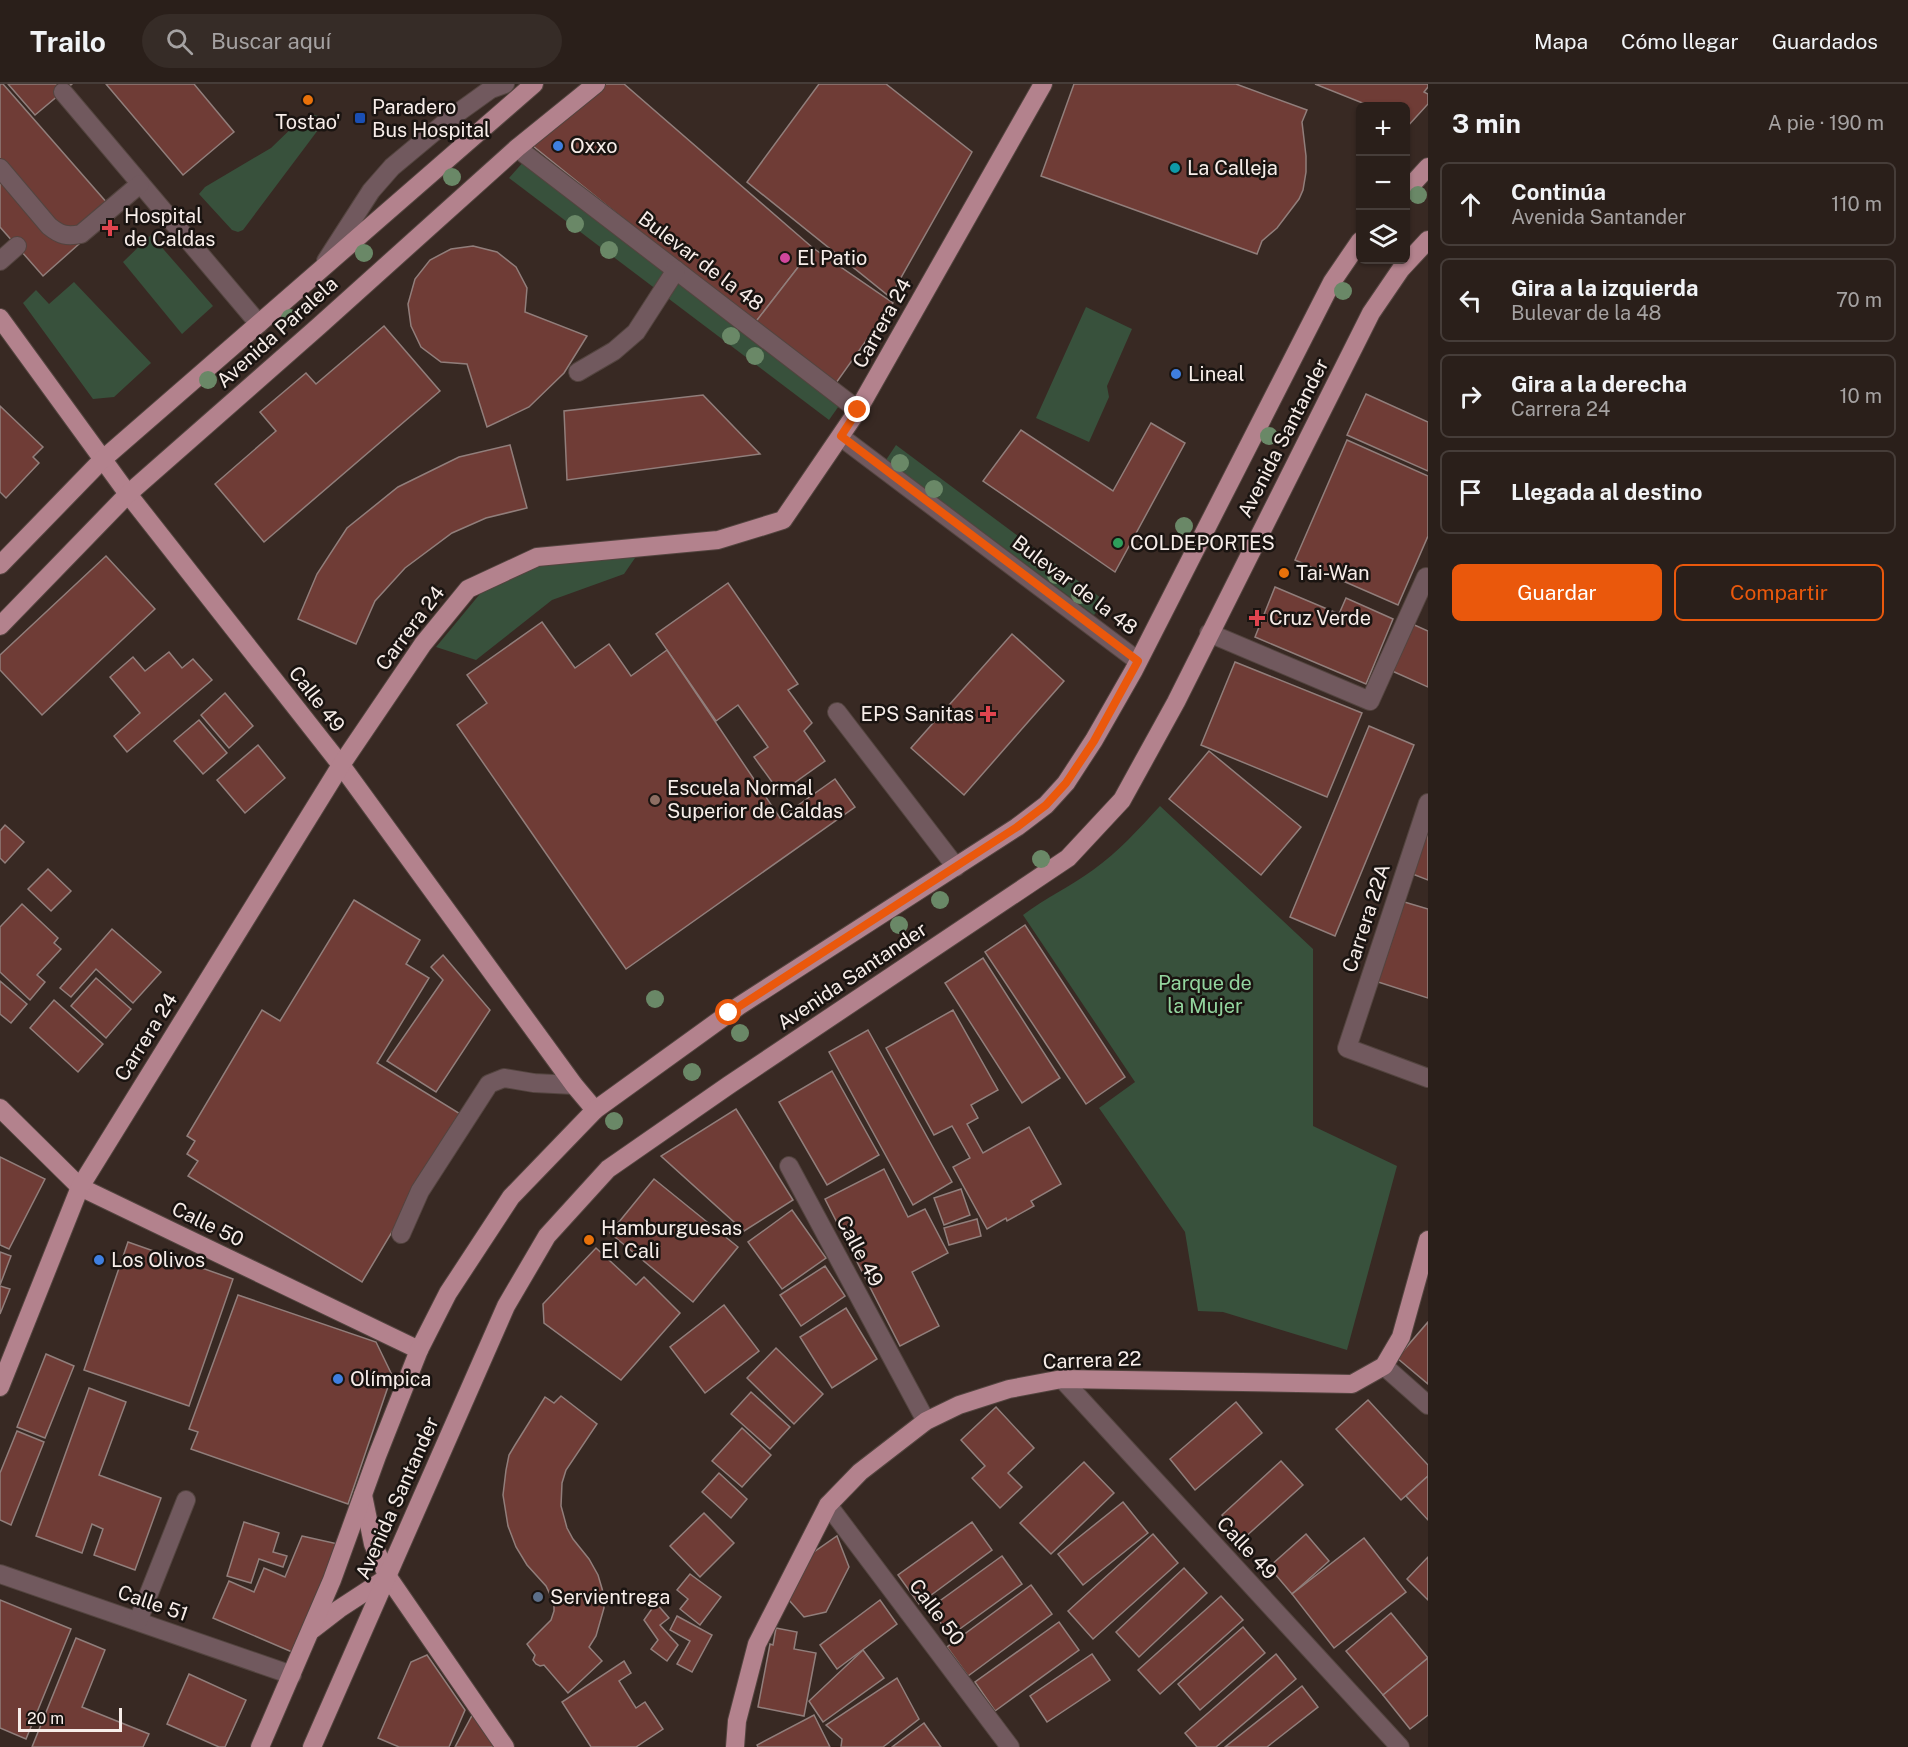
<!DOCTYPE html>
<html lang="es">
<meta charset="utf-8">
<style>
:root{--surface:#2a1f1a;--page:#362c27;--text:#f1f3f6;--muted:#a5a2a2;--line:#463d39;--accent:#ea580c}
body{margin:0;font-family:"Public Sans",sans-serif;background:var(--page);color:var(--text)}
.controls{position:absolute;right:18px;top:18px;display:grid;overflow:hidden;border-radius:9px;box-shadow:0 2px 4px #0004}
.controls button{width:54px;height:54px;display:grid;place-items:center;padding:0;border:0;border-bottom:2px solid var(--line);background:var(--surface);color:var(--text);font:30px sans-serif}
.scale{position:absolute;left:18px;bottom:15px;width:104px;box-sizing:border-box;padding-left:6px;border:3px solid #f7ede9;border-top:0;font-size:16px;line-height:21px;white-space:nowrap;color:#f7ede9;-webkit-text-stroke:4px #1a1411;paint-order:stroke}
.stop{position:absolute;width:18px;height:18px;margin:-14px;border:4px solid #ea580c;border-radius:50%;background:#fff}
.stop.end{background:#ea580c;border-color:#fff;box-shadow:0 2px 6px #0008}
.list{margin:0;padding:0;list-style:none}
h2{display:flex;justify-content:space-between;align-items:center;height:78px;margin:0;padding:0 24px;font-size:26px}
h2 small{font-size:20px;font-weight:400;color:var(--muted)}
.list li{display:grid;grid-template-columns:39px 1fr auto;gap:18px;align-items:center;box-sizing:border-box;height:84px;margin:0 12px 12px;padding:0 12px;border:2px solid var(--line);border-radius:9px}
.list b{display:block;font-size:22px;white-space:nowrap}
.list p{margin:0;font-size:20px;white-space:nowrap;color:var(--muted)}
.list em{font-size:20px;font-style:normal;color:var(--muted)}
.actions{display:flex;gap:12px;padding:18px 24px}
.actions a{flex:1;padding:14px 0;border:2px solid var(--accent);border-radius:9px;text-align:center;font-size:21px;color:var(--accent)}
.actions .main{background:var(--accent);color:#fff}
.icon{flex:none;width:33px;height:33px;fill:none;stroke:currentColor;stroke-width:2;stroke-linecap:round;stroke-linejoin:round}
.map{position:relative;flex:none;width:1428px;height:1663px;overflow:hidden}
header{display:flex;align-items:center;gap:36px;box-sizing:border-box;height:84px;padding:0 30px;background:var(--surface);border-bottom:2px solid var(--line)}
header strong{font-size:28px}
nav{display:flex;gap:33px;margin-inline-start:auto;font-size:21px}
.search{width:420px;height:54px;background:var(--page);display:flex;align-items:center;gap:15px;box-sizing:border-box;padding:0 21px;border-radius:33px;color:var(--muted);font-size:22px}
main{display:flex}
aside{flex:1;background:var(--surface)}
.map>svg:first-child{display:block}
</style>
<header>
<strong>Trailo</strong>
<div class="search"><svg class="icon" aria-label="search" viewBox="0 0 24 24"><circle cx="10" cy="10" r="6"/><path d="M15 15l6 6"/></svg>Buscar aquí</div>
<nav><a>Mapa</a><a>Cómo llegar</a><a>Guardados</a></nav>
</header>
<main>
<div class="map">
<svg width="1428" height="1663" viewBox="0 0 1428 1663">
<rect width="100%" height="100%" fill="#382923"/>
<g fill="#38513c">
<path d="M314,31L323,33L324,38L243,146L238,148L232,146L199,110L205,103L271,64L300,36Z"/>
<path d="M525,76L841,319L829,336L509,94Z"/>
<path d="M151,151L213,222L182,250L123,178Z"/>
<path d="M74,198L151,279L114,313L93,315L23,219L36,206L49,220Z"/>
<path d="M1086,223L1132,245L1107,302L1109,313L1089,358L1036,334Z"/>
<path d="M896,361L1105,517L1094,531L886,376Z"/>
<path d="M646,458L624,490L552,516L476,576L436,563L508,476Z"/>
<path d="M1160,722L1313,865V1042L1397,1082L1347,1266L1223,1228L1198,1227L1185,1148L1099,1024L1135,998L1023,831C1045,814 1070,803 1093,786C1118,768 1139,745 1160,722Z"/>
</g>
<g fill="#6f3c36" stroke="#917e7b" stroke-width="1.5">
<path d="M0,0H3L115,128L43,192L0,143Z"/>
<path d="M8,0H72L35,31Z"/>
<path d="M106,0H194L234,48L183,91Z"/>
<path d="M606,0H624L813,164L754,240L533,62L552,44Z"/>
<path d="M819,0H886L972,68L890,213L747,98Z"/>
<path d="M1074,0H1236L1307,26L1302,38L1306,72V88L1303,106L1299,115L1277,144L1262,157L1257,170L1041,92Z"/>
<path d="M1315,0H1428V3L1424,8L1428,10V20L1406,44V22H1370Z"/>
<path d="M473,162L497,168L516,183L527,204L525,228L587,252L564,289L529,323L487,343L467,280L441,278L421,263L411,242L408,220L415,195L430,176L451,165Z"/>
<path d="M813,164L893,219L836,299L754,240Z"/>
<path d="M384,242L440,307L264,458L215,400L276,347L260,328L306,289L316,300Z"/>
<path d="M1366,310L1428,338V387L1347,351Z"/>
<path d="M703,311L760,370L567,396L564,327Z"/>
<path d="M0,322L43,363L33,373L39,379L6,414L0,408Z"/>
<path d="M1151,339L1185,359L1115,488L983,397L1021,346L1113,407Z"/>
<path d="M1347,356L1428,392V452L1398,521L1295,476Z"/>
<path d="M510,361L527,424L486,434L452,449L405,484L375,517L356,560L298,535L317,490L347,444L398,403L459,373Z"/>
<path d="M106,472L155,525L42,631L0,586V571Z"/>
<path d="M728,499L798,600L788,606L812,639L804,647L825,677L780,709L754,673L768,663L738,621L716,637L656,550Z"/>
<path d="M1275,503L1339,530L1346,514L1393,535L1366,600L1255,553Z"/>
<path d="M542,538L575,584L609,560L631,592L667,566L780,734L835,695L855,723L626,885L457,641L487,619L467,591Z"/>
<path d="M1410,539L1428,547V603L1390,586Z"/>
<path d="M1012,550L1064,597L964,711L911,664Z"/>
<path d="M169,568L182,584L193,575L212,596L127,668L114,652L140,629L110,593L133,573L145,587Z"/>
<path d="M1235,578L1362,629L1327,713L1201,661Z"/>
<path d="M225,609L253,642L229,664L201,631Z"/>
<path d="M199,636L227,669L203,690L174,657Z"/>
<path d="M1369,642L1414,661L1335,852L1290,833Z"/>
<path d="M258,661L285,694L245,729L217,696Z"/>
<path d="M1209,667L1301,743L1261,791L1169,715Z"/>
<path d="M1428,737V796L1410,789Z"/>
<path d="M5,741L24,758L5,779L0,774V747Z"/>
<path d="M48,785L71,807L51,827L28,805Z"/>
<path d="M354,816L420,856L406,880L429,894L377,979L462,1031L362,1198L188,1092L198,1077L187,1070L195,1057L187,1052L262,926L280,937Z"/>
<path d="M1401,817L1428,825V914L1375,897Z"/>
<path d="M22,820L58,854L54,859L61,865L37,891L45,898L30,916L0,888V843Z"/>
<path d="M1025,841L1125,993L1086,1020L985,868Z"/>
<path d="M112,845L161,888L133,919L96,885L71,913L60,904Z"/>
<path d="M443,871L490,926L436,1008L387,977L443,896L431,883Z"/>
<path d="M983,874L1060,994L1022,1019L945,899Z"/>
<path d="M96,894L131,925L106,954L71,922Z"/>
<path d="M0,897L27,920L11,939L0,930Z"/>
<path d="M54,916L103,960L78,988L30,944Z"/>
<path d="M953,926L998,1006L971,1021L978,1034L967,1040L983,1069L1029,1043L1061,1100L1031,1117L1034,1122L1007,1137L1006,1134L987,1145L953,1083L970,1074L952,1042L934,1051L886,964Z"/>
<path d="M868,946L952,1098L913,1121L829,968Z"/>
<path d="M832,987L879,1071L827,1101L779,1018Z"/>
<path d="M736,1025L793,1116L744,1147L661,1072Z"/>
<path d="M0,1073L45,1095L9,1165L0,1161Z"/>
<path d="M884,1085L908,1133L925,1125L948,1169L912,1188L939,1242L900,1262L825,1115Z"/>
<path d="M654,1095L738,1163L693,1218L610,1149Z"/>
<path d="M961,1105L970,1131L944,1141L934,1114Z"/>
<path d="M792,1126L826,1174L782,1205L748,1158Z"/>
<path d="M977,1135L981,1152L949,1161L944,1144Z"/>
<path d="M128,1158L233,1195L189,1322L84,1286Z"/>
<path d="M596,1164L636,1201L644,1193L680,1229L621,1296L544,1239L543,1220Z"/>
<path d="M0,1168L11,1172L0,1201Z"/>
<path d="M825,1182L845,1212L801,1242L780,1211Z"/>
<path d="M0,1202L10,1205L0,1230Z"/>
<path d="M238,1211L376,1258L392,1291L348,1420L191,1365L198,1348L189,1345Z"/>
<path d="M724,1221L759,1267L705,1309L670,1263Z"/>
<path d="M846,1224L877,1275L832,1304L800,1253Z"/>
<path d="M1428,1238V1300L1397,1274Z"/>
<path d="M776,1264L823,1310L794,1340L747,1294Z"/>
<path d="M46,1270L74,1282L45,1354L17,1343Z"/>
<path d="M89,1304L126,1318L99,1391L161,1414L135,1486L94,1471L103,1445L92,1440L82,1469L36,1452Z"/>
<path d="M751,1308L790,1343L770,1365L731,1330Z"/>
<path d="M561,1312L597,1340L566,1386L562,1399L561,1422L567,1444L573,1455L589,1475L598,1491L603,1508L604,1524L596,1552L589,1563L602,1577L568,1609L544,1581L540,1582L536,1580L533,1576L535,1571L527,1560L551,1536L554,1527V1519L546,1502L527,1481L516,1463L508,1442L503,1411L506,1386L509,1371L515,1361L545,1313L554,1319Z"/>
<path d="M1368,1316L1428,1381V1392L1401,1416L1336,1345Z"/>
<path d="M1236,1318L1262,1349L1195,1406L1170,1375Z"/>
<path d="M996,1323L1034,1364L1008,1389L1022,1403L1000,1424L972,1394L985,1382L961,1356Z"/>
<path d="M742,1344L771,1371L742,1403L712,1377Z"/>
<path d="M17,1347L44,1358L11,1441L0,1436V1389Z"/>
<path d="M1281,1377L1303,1401L1243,1455L1222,1431Z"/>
<path d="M1084,1378L1114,1409L1051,1470L1020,1439Z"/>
<path d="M719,1389L747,1415L731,1434L702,1408Z"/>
<path d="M1428,1392V1436L1406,1412Z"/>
<path d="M1123,1418L1148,1449L1083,1501L1058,1470Z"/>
<path d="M704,1429L734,1459L700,1493L670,1462Z"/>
<path d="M244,1438L279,1449L273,1468L287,1472L283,1483L259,1475L251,1499L227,1492Z"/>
<path d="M972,1438L992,1466L919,1520L898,1491Z"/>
<path d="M1153,1450L1178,1479L1093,1555L1068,1527Z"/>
<path d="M1306,1450L1329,1477L1292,1510L1269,1483Z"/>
<path d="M302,1452L338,1460L292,1568L213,1534L229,1497L254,1508L264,1484L285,1493Z"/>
<path d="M837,1452L849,1483L826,1528L804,1533L788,1515L798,1479Z"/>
<path d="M1364,1454L1406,1508L1334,1564L1292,1510Z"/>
<path d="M1002,1472L1022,1500L950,1552L930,1524Z"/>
<path d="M1428,1473V1516L1407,1495Z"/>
<path d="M1184,1484L1207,1509L1139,1573L1116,1548Z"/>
<path d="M690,1490L721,1513L700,1541L680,1525L688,1515L677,1506Z"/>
<path d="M1031,1501L1052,1530L968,1592L947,1563Z"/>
<path d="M1221,1512L1243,1536L1160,1610L1138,1586Z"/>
<path d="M0,1516L71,1545L26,1655L0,1644Z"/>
<path d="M880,1516L897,1540L837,1585L820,1561Z"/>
<path d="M656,1519L669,1534L660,1541L678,1561L667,1577L651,1565L658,1556L644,1536Z"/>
<path d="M1391,1529L1428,1574L1383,1611L1346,1567Z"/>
<path d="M677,1532L712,1551L692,1588L677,1580L690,1557L670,1546Z"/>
<path d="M1059,1538L1079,1566L995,1627L975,1598Z"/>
<path d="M1243,1543L1265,1569L1200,1626L1178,1600Z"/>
<path d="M776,1544L797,1548L794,1565L816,1569L804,1632L758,1623L770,1560L773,1561Z"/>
<path d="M76,1554L105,1566L82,1623L149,1650L143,1663H32Z"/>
<path d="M863,1566L884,1594L823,1638L809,1617Z"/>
<path d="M1092,1570L1110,1596L1047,1638L1030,1612Z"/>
<path d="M1276,1570L1296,1595L1216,1663H1197L1185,1649Z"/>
<path d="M427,1571L465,1626L449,1663H399L378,1654L411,1578Z"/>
<path d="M1428,1574V1631L1410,1645L1383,1611Z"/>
<path d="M624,1577L631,1589L619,1597L636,1624L645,1618L663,1645L636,1663H591L562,1618Z"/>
<path d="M189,1590L246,1616L225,1663H219L167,1640Z"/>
<path d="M897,1594L919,1635L883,1663H841L842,1655L826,1641Z"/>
<path d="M1302,1602L1318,1623L1267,1663H1225Z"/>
<path d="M475,1626L500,1663H455Z"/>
<path d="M814,1631L830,1663H758L757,1661Z"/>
<path d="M924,1639L941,1663H892Z"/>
</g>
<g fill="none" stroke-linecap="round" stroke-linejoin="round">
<defs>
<g id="minor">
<path d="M63,8L259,240"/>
<path d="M517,64L858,326"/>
<path d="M0,84L49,142C60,151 67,153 81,150L140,100"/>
<path d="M0,177L17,162"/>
<path d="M326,177L371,107L392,83L452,33L491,5L505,0"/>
<path d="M578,288L614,267L636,248L676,186"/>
<path d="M841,353L1138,577"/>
<path d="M1209,549L1370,617L1426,493"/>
<path d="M837,628L956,783"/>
<path d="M1428,719L1347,964L1428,994"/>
<path d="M789,1082L926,1337"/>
<path d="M401,1150L420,1107L489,1000L504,994L534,999L574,1001"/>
<path d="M1384,1282L1428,1321"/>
<path d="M1062,1295L1400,1663"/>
<path d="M828,1421L1010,1663"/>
<path d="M0,1490L292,1591"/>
<path d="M138,1537L186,1416"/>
</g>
<g id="major">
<path d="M1406,107L1428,83"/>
<path d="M0,234L128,410L341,681L574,1001L595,1026"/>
<path d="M0,481L102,376L534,0"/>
<path d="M0,542L128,410L319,242L517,64L596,0"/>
<path d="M0,1024L80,1103L419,1266"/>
<path d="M0,1303L80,1103L341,681L423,560L468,505L537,473L718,456L783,436L858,326L1043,0"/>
<path d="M363,1411L373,1460L388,1493L505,1663"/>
<path d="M313,1545L339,1525L388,1493"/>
<path d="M260,1663L332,1496L377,1372L419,1266L448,1209L511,1113L595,1026L739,922L1017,743L1046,721L1066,699L1094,656L1134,586L1332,198L1360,157"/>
<path d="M312,1663L506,1222L547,1152L608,1085L729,1001L1068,774L1122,716L1176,618L1371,229L1401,185L1428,156"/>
<path d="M735,1663L737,1637L757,1560L828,1421L860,1388L926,1337L959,1321L1009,1305L1062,1295L1352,1300L1384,1282L1401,1253L1428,1156"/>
</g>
</defs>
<use href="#minor" stroke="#53443f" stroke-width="20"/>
<use href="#major" stroke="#53443f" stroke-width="20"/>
<use href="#minor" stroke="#71595e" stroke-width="18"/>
<use href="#major" stroke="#b3828d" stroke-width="18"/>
</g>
<g fill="#6a8867">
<circle cx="452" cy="93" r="9"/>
<circle cx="1418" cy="111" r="9"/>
<circle cx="575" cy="140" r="9"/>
<circle cx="609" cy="166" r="9"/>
<circle cx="364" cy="169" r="9"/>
<circle cx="1343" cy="207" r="9"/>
<circle cx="290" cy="234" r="9"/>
<circle cx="731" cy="252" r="9"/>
<circle cx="755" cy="272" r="9"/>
<circle cx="208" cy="296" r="9"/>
<circle cx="1269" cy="352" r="9"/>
<circle cx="900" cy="379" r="9"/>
<circle cx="934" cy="405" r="9"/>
<circle cx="1184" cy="442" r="9"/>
<circle cx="1056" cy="491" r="9"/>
<circle cx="1080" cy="511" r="9"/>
<circle cx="1041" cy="775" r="9"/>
<circle cx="940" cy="816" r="9"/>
<circle cx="899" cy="841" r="9"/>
<circle cx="655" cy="915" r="9"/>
<circle cx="740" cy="949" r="9"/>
<circle cx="692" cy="988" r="9"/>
<circle cx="614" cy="1037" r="9"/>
</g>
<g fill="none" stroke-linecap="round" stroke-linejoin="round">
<path stroke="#ea580c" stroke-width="8" d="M729,929L1017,743L1046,721L1066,699L1094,657L1138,577L841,352L858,326"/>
</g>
<g fill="#e8710a" stroke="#1a1411" stroke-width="2">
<circle cx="308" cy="16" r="6"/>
<circle cx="1284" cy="489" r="6"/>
<circle cx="589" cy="1156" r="6"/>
</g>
<rect fill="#1a4fb4" stroke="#1a1411" stroke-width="2" x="354" y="28" width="12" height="12" rx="3"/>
<g fill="#3f7fe0" stroke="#1a1411" stroke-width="2">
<circle cx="558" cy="62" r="6"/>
<circle cx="1176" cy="290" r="6"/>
<circle cx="99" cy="1176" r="6"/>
<circle cx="338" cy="1295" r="6"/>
</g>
<circle fill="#0f9aa8" stroke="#1a1411" stroke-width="2" cx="1175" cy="84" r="6"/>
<g fill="#e0444e" stroke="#1a1411" stroke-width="2">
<path d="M107 135h6v6h6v6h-6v6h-6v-6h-6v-6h6z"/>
<path d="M1254 525h6v6h6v6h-6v6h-6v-6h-6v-6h6z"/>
<path d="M985 621h6v6h6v6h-6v6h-6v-6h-6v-6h6z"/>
</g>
<circle fill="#d1479c" stroke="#1a1411" stroke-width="2" cx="785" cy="174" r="6"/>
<circle fill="#2e9e5b" stroke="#1a1411" stroke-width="2" cx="1118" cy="459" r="6"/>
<circle fill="#8d6e63" stroke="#1a1411" stroke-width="2" cx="655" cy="716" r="6"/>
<circle fill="#5c6f8a" stroke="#1a1411" stroke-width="2" cx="538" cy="1513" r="6"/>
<g text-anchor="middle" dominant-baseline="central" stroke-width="5" stroke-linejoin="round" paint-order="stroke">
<g font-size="20" fill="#f7ede9" stroke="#1a1411" text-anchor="start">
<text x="372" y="23">Paradero<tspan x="372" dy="23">Bus Hospital</tspan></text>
<text x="308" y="38" text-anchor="middle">Tostao'</text>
<text x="570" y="62">Oxxo</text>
<text x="1187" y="84">La Calleja</text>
<text x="124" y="132">Hospital<tspan x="124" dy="23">de Caldas</tspan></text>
<text x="797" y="174">El Patio</text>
<text x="1188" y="290">Lineal</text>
<text x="1130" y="459">COLDEPORTES</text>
<text x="1296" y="489">Tai-Wan</text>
<text x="1269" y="534">Cruz Verde</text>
<text x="974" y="630" text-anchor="end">EPS Sanitas</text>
<text x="667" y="704">Escuela Normal<tspan x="667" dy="23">Superior de Caldas</tspan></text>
<text x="601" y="1144">Hamburguesas<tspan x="601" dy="23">El Cali</tspan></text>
<text x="111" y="1176">Los Olivos</text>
<text x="350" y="1295">Olímpica</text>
<text x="550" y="1513">Servientrega</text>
</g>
<g font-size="20" fill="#f7ede9" stroke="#1a1411">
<text transform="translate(701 177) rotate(37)">Bulevar de la 48</text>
<text transform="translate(882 239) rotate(-61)">Carrera 24</text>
<text transform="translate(277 248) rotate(-42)">Avenida Paralela</text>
<text transform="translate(1283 354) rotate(-63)">Avenida Santander</text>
<text transform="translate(1075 501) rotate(37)">Bulevar de la 48</text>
<text transform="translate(410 544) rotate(-53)">Carrera 24</text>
<text transform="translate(317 615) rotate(52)">Calle 49</text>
<text transform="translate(1366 834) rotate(-72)">Carrera 22A</text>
<text transform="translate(852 892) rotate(-34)">Avenida Santander</text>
<text transform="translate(146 953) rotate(-58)">Carrera 24</text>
<text transform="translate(208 1140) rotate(26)">Calle 50</text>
<text transform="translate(860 1167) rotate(62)">Calle 49</text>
<text transform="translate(1092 1276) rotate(-2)">Carrera 22</text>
<text transform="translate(397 1414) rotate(-66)">Avenida Santander</text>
<text transform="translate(1247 1464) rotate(47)">Calle 49</text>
<text transform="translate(153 1519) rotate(19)">Calle 51</text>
<text transform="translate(937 1528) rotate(53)">Calle 50</text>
</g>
<g font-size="20" fill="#93d59e" stroke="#1a1411">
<text x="1205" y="899">Parque de<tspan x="1205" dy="23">la Mujer</tspan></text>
</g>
</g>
</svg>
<div class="controls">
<button>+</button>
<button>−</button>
<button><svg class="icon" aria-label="layers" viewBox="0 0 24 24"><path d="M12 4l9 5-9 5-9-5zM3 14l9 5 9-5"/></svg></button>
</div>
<div class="scale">20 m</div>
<div class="stop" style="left:729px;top:929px"></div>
<div class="stop end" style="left:858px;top:326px"></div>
</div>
<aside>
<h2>3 min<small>A pie · 190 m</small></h2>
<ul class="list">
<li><svg class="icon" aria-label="ahead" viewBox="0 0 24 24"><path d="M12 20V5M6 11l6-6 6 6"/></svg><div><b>Continúa</b><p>Avenida Santander</p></div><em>110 m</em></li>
<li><svg class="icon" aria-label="left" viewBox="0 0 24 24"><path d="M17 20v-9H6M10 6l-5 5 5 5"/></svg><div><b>Gira a la izquierda</b><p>Bulevar de la 48</p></div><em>70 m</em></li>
<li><svg class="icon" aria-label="right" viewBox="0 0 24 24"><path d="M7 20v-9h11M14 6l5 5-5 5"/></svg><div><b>Gira a la derecha</b><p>Carrera 24</p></div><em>10 m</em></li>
<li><svg class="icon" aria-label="arrive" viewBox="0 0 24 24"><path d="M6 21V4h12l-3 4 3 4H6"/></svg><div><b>Llegada al destino</b></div></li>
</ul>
<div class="actions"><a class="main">Guardar</a><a>Compartir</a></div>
</aside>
</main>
